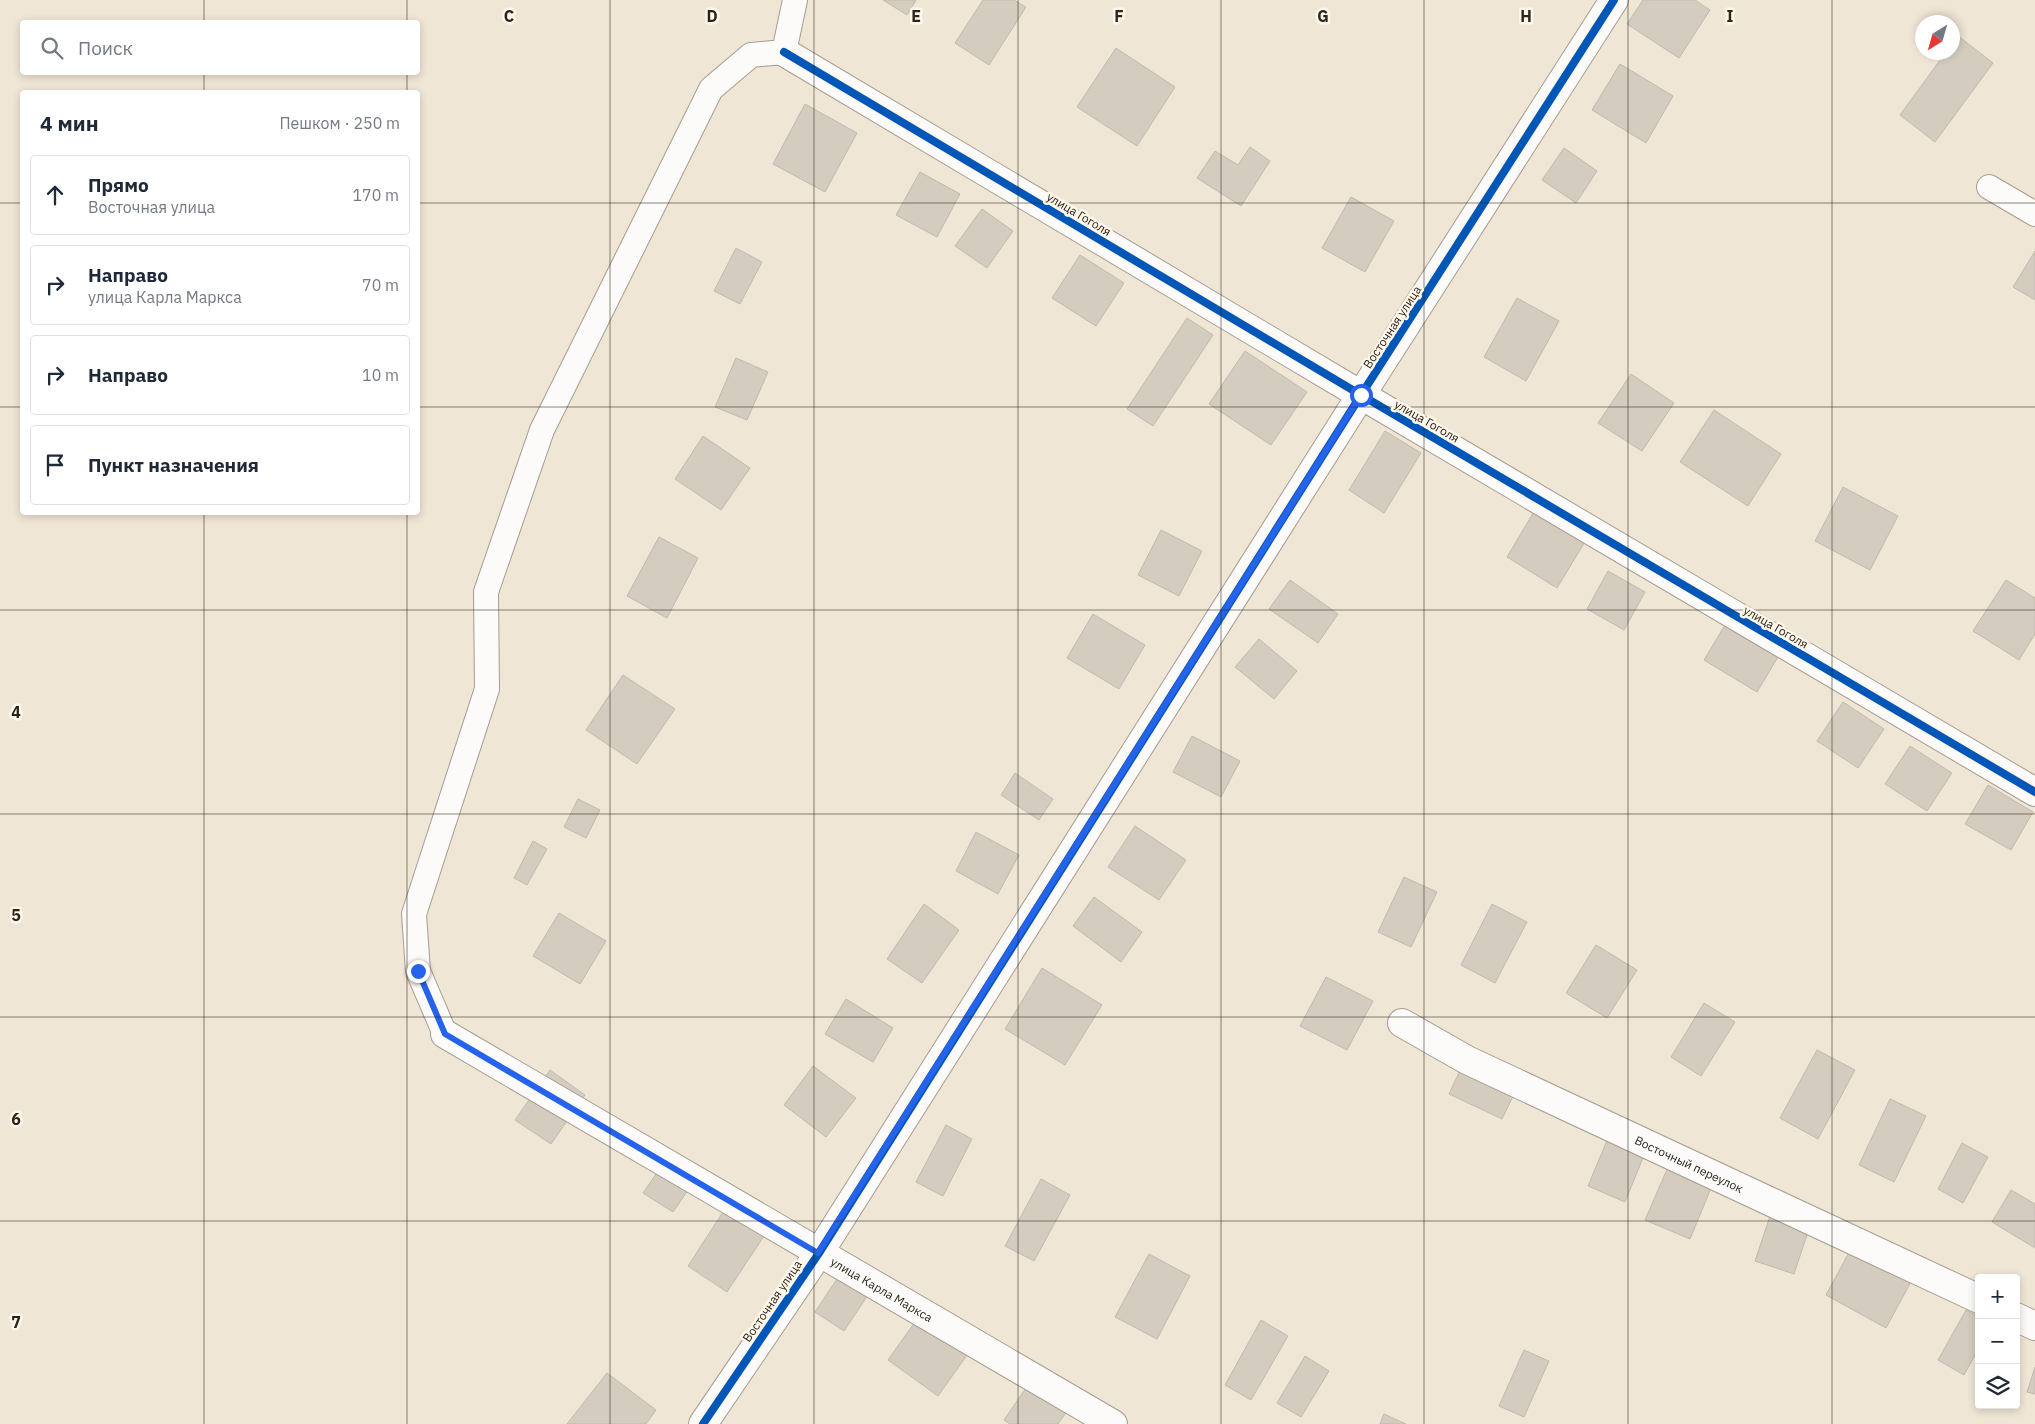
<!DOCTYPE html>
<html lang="ru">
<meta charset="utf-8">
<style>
:root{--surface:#fff;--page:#f2f2f3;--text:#1f2937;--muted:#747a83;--line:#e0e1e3}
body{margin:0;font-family:"IBM Plex Sans",sans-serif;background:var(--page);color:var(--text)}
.controls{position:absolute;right:15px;bottom:15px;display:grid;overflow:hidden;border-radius:5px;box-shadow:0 2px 8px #0003}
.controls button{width:45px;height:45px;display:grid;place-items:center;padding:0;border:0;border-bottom:1px solid var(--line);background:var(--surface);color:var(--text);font:25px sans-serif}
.compass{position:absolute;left:1915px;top:15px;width:45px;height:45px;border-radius:50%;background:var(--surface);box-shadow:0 2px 8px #0003;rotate:217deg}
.stop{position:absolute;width:15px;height:15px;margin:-11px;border:4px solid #2563eb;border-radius:50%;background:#fff}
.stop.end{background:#2563eb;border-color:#fff;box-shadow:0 1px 5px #0008}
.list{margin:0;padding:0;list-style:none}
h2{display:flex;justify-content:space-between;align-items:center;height:65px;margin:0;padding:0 20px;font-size:21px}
h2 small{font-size:16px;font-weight:400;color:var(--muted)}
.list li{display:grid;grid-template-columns:32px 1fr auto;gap:15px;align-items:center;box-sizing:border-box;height:80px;margin:0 10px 10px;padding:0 10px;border:1px solid var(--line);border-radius:5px}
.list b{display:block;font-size:19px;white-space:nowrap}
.list p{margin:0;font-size:16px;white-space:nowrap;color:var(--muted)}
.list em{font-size:16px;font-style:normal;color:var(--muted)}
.icon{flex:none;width:28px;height:28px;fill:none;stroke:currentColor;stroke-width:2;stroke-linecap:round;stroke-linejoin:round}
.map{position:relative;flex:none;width:2035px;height:1424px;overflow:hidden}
.search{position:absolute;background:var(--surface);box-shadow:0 2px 8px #0003;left:20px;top:20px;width:400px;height:55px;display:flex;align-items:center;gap:12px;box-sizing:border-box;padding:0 18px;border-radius:5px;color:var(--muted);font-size:19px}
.panel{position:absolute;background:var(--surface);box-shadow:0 2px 8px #0003;left:20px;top:90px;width:400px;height:425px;border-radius:5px}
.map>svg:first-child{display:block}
</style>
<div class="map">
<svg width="2035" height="1424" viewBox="0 0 2035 1424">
<rect width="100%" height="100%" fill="#f0e6d6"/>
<g fill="#d4ccbf" stroke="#c1b9ad">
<path d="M883,0H916L907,15Z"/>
<path d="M983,0H1014L1026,7L989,65L955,43Z"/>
<path d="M1643,0H1695L1710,10L1679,58L1627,24Z"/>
<path d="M1958,36L1993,63L1935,142L1900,115L1946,52H1952V43Z"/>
<path d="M1116,48L1175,87L1137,146L1077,107Z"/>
<path d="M1620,64L1673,96L1646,143L1592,110Z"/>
<path d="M805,104L857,133L825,192L773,164Z"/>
<path d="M1250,147L1270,161L1241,206L1197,178L1215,151L1238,165Z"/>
<path d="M1564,148L1597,171L1576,203L1542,180Z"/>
<path d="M920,172L960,194L937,237L896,215Z"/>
<path d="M1351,197L1394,221L1365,272L1322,248Z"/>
<path d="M982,209L1013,231L987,268L955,246Z"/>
<path d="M736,248L762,262L740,304L714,291Z"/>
<path d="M2035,251V300L2013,287Z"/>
<path d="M1080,255L1124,283L1096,326L1052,298Z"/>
<path d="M1517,298L1559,321L1526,381L1484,357Z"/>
<path d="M1187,318L1213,335L1153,426L1127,409Z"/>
<path d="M1245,351L1307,392L1271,445L1209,404Z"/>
<path d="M736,358L768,372L747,420L715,407Z"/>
<path d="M1631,374L1674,403L1642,451L1598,423Z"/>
<path d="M1714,410L1781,454L1748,506L1680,462Z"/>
<path d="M1385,431L1421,453L1384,513L1349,490Z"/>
<path d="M703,436L750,468L721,510L675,479Z"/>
<path d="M1843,487L1898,516L1870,570L1815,541Z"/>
<path d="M1535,510L1586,540L1557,588L1507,557Z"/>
<path d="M1161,530L1202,551L1179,596L1138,575Z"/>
<path d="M659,537L698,558L667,618L627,596Z"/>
<path d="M1608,571L1645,592L1624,630L1587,609Z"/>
<path d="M1290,580L1338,614L1318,643L1269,609Z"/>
<path d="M2006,580L2035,598V634L2019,660L1973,631Z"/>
<path d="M1093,614L1145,645L1119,689L1067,658Z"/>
<path d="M1725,625L1778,657L1757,692L1704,660Z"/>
<path d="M1259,639L1297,671L1274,699L1235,667Z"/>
<path d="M623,675L675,709L637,764L586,730Z"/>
<path d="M1843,702L1884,729L1858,768L1817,741Z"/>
<path d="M1192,736L1240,761L1221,797L1173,772Z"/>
<path d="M1910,746L1952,773L1927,811L1885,784Z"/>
<path d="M1015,773L1053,799L1039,820L1001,795Z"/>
<path d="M1988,785L2033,812L2011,850L1965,824Z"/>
<path d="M578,799L600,810L586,838L564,827Z"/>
<path d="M1135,826L1186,860L1159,900L1108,867Z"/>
<path d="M976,832L1019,855L998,894L956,871Z"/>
<path d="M533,841L547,849L527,885L514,878Z"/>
<path d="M1404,877L1437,892L1411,947L1378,932Z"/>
<path d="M1094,897L1142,932L1121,962L1073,926Z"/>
<path d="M924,904L959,930L922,983L887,959Z"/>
<path d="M1492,904L1527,922L1495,983L1461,965Z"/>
<path d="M559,913L606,941L580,984L533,956Z"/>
<path d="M1596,945L1637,970L1607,1018L1566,993Z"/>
<path d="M1042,968L1102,1005L1065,1065L1005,1029Z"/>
<path d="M1326,977L1373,1001L1347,1050L1300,1026Z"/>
<path d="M846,999L893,1028L873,1062L825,1034Z"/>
<path d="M1704,1003L1735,1022L1701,1076L1671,1057Z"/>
<path d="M1817,1050L1855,1070L1818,1139L1780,1118Z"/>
<path d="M1464,1062L1518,1086L1502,1119L1449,1094Z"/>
<path d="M813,1066L856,1098L826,1137L784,1105Z"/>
<path d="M550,1070L585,1095L551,1144L515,1120Z"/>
<path d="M1890,1099L1926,1116L1894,1182L1859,1165Z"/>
<path d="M946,1125L972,1139L943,1196L916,1182Z"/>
<path d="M1608,1138L1645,1153L1625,1202L1588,1186Z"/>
<path d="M1962,1143L1988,1157L1963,1203L1938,1189Z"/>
<path d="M672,1151L701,1171L673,1212L643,1193Z"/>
<path d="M1672,1158L1716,1176L1690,1239L1645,1220Z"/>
<path d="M1041,1179L1070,1195L1034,1261L1005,1246Z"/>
<path d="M2011,1190L2035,1204V1248L1992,1222Z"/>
<path d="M734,1195L774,1221L727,1292L688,1266Z"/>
<path d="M1772,1210L1811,1223L1794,1274L1755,1261Z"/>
<path d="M1853,1245L1913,1278L1886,1328L1826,1295Z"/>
<path d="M1149,1254L1190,1276L1157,1339L1115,1317Z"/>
<path d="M849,1261L878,1280L844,1331L815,1312Z"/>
<path d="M927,1305L977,1341L938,1396L888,1360Z"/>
<path d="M1966,1310L1979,1317V1348L1964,1375L1938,1360Z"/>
<path d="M1261,1320L1288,1336L1251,1400L1225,1385Z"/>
<path d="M1524,1350L1549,1361L1524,1417L1499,1406Z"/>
<path d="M1305,1356L1329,1371L1301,1417L1277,1403Z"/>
<path d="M2035,1367V1394L2027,1392Z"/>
<path d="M607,1373L656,1410L646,1424H567Z"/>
<path d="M1035,1375L1074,1401L1058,1424H1010L1004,1420Z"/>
<path d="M1384,1414L1406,1424H1380Z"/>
</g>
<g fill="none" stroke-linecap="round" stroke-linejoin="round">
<defs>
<g id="service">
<path d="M1989,187L2035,214"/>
<path d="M445,1034L418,971L414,914L487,689L486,592L542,430L711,89L751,55L784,52L795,0"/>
</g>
<g id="minor">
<path d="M784,52L1361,395L2035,792"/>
<path id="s1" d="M1402,1023L1467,1060L1979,1299"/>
<path id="s2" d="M445,1034L1113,1424"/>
<path d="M2016,1317L2035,1326"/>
<path d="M703,1424L819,1253L1361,395L1614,0"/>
</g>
</defs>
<use href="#service" stroke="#a59d91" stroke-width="26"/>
<use href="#minor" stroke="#a59d91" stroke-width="30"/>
<use href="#service" stroke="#fdfbf9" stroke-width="24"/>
<use href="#minor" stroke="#fdfbf9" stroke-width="28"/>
<defs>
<g id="cycleway">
<path d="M784,52L1361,395L2035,792"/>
<path d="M703,1424L819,1253L1361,395L1614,0"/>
</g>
</defs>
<use href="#cycleway" stroke="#fff7eb" stroke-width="11"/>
<use href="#cycleway" stroke="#0057b8" stroke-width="8"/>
</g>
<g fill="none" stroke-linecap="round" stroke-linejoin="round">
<path stroke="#2563eb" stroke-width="6" d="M418,971L445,1034L818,1253L1361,395"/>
</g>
<path fill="none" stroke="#2a2419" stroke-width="1" stroke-opacity="0.55" d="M204,0V22M407,0V22M610,0V1424M814,0V1424M1018,0V1424M1221,0V1424M1424,0V1424M1628,0V1424M1832,0V1424M204,72V92M407,72V92M0,203H22M418,203H2035M0,407H22M418,407H2035M204,512V1424M407,512V1424M0,610H2035M0,814H2035M0,1017H2035M0,1221H2035"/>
<g text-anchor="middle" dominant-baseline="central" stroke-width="5" stroke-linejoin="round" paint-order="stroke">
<g font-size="12" fill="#2a2419" stroke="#fff7eb">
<text transform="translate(1079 214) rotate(31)">улица Гоголя</text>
<text transform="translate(1392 327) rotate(-57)">Восточная улица</text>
<text transform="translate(1427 421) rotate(30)">улица Гоголя</text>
<text transform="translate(1776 627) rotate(30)">улица Гоголя</text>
<text stroke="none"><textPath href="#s1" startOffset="320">Восточный переулок</textPath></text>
<text stroke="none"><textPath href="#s2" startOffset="506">улица Карла Маркса</textPath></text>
<text transform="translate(772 1301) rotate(-56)">Восточная улица</text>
</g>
</g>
<g font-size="16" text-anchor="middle" font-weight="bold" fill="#2a2419" stroke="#fff7eb" stroke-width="5" stroke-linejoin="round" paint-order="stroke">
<text x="509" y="22">C</text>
<text x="712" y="22">D</text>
<text x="916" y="22">E</text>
<text x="1119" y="22">F</text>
<text x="1323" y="22">G</text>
<text x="1526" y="22">H</text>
<text x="1730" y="22">I</text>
<text x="16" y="718">4</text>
<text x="16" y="921">5</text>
<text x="16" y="1125">6</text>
<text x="16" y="1328">7</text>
</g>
</svg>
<div class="controls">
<button>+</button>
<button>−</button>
<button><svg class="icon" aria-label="layers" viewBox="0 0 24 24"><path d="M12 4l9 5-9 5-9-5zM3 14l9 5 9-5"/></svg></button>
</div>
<svg class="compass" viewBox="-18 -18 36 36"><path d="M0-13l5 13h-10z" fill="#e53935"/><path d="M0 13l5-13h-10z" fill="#747a83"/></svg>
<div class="stop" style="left:1361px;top:395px"></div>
<div class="stop end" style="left:418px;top:971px"></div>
<div class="search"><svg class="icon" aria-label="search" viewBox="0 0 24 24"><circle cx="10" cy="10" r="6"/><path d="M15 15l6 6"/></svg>Поиск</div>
<section class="panel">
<h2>4 мин<small>Пешком · 250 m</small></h2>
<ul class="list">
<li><svg class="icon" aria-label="ahead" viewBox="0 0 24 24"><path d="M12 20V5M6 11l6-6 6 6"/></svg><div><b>Прямо</b><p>Восточная улица</p></div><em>170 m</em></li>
<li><svg class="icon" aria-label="right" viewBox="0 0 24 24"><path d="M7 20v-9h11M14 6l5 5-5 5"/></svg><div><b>Направо</b><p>улица Карла Маркса</p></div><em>70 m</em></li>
<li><svg class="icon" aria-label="right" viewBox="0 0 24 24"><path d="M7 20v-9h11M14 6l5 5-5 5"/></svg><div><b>Направо</b></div><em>10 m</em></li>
<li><svg class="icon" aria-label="arrive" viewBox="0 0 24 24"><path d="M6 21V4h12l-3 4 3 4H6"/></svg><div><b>Пункт назначения</b></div></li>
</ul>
</section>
</div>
